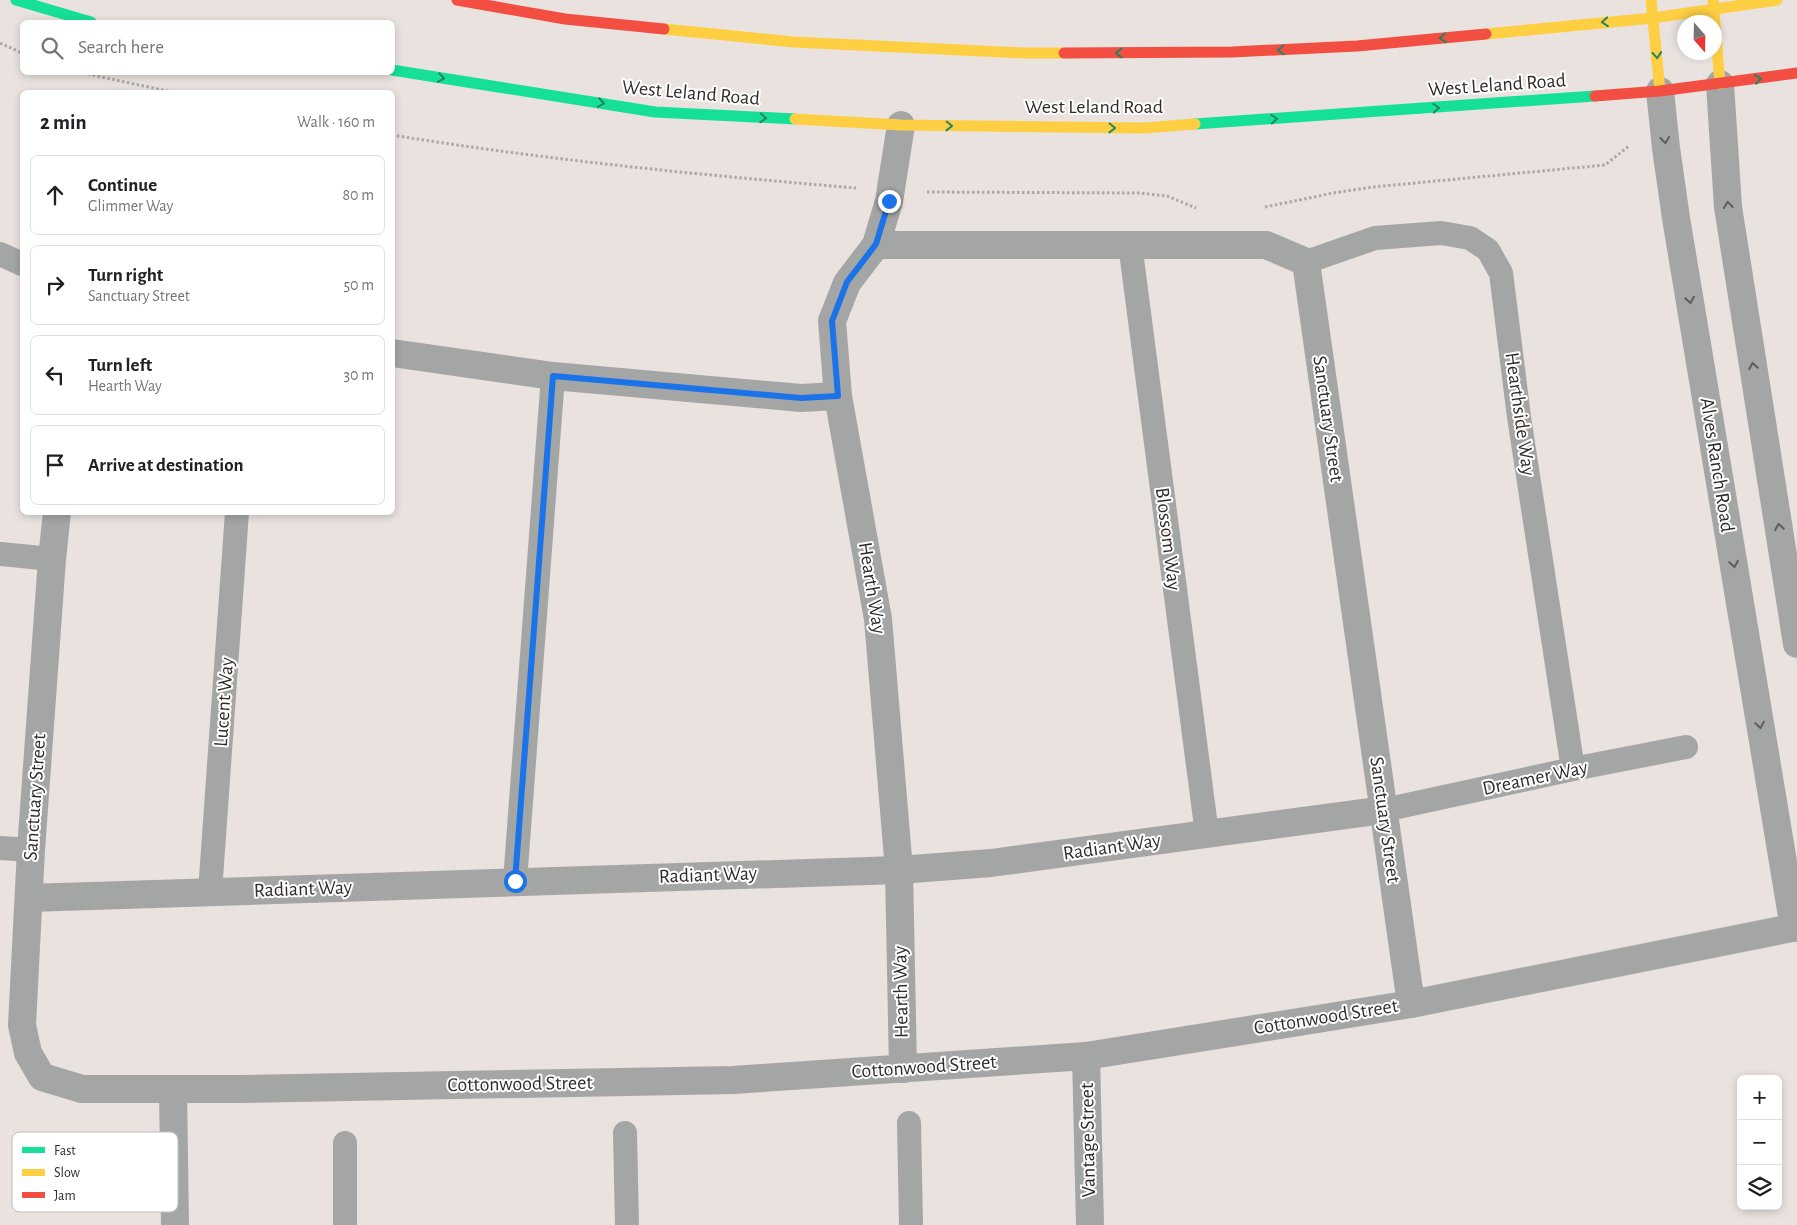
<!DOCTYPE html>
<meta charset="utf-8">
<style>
:root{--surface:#fff;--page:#f6f6f6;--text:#202124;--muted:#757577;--line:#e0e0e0}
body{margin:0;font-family:"Alegreya Sans",sans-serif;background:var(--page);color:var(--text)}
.controls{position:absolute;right:15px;bottom:15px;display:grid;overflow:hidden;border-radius:8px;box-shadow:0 2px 8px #0003}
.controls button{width:45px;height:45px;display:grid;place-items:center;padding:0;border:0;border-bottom:1px solid var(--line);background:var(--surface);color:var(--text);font:25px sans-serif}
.compass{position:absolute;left:1677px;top:15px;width:45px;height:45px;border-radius:50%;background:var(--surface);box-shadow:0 2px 8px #0003;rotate:160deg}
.stop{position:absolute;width:15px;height:15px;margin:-11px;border:4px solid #1a73e8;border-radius:50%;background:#fff}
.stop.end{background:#1a73e8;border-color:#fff;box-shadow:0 1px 5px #0008}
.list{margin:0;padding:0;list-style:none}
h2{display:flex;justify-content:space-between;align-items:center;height:65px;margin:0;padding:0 20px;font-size:21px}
h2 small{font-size:16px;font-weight:400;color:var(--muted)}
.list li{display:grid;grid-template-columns:32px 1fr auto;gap:15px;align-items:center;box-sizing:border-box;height:80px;margin:0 10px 10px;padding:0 10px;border:1px solid var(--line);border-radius:8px}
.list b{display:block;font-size:19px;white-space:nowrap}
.list p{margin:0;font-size:16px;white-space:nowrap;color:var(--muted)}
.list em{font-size:16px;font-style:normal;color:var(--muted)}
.icon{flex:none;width:28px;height:28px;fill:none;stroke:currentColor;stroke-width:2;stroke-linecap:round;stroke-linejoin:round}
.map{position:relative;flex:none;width:1797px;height:1225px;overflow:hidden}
.search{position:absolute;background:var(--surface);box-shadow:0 2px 8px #0003;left:20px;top:20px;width:375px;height:55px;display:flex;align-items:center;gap:12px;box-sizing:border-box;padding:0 18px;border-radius:8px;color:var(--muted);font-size:19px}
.panel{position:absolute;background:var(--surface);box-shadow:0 2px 8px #0003;left:20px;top:90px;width:375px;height:425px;border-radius:8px}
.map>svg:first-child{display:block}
</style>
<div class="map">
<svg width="1797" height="1225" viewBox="0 0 1797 1225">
<rect width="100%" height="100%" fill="#e9e2de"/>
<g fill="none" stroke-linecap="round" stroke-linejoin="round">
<g stroke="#aba9a8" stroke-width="3" stroke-dasharray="2.5 2.5" stroke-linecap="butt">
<path d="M0,43L22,53"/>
<path d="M78,72L172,92"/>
<path d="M392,135C546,160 701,175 856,188"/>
<path d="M927,192L1139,193L1167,196L1196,208"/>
<path d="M1265,207L1333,193L1373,187L1605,165L1629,146"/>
</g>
<g stroke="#a4a5a5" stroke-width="24">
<path d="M1130,244L1207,834"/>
<path d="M0,254L22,264"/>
<path d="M1306,262L1375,238L1441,233L1470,238L1488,250L1501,273L1519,417L1573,769"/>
<path d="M0,554L52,559"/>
<path d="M1384,810L1573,769L1686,747"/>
<path d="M0,848L31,850"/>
<path d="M515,881L553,376"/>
<path d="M210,892L237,512"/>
<path d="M909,1123L911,1225"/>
<path d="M625,1133L627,1225"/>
<path d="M345,1143V1225"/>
</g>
<g stroke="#a4a5a5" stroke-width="28">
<path d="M1720,84L1728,207L1797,644"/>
<path d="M1660,91L1666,148L1676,218L1794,928"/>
<path d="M901,125L889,201L876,245L847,283L832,321L838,396L878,619L899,870L903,1069"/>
<path d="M876,245H1266L1306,262L1411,1004"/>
<path d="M392,353L553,376L801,398L838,396"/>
<path d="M57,512L52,559L31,850L22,1025L28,1053L42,1077L82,1089H242L733,1080L1086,1056L1411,1004L1797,927"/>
<path d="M29,898L899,870L991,863L1384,810"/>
<path d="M1086,1056L1090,1225"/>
<path d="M173,1089L175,1225"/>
</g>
<g stroke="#16e098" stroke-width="11">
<path d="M16,0L91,22"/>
<path d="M392,70L655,112L795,119"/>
<path d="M1195,124L1595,96"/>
</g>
<g stroke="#ffcf43" stroke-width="11">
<path d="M1651,0L1660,91"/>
<path d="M1713,0L1720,84"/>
<path d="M664,29L793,42L1025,53H1064"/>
<path d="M1486,34L1653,18L1777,0"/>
<path d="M795,119L901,125L1144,128L1195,124"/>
</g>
<g stroke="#f24e42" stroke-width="11">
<path d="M457,0L565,19L664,29"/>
<path d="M1064,53L1232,52L1357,46L1486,34"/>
<path d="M1595,96L1660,91L1797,73"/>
</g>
</g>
<defs><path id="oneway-chevron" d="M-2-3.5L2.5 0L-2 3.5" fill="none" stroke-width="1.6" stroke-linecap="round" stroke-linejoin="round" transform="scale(1.25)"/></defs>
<g stroke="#248660">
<use href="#oneway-chevron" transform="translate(1605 22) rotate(175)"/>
<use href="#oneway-chevron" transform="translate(1443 38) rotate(174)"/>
<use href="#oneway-chevron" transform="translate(1281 50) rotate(177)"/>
<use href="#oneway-chevron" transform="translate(1119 53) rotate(180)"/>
<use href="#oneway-chevron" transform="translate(1657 55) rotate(85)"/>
<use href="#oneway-chevron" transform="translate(441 78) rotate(9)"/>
<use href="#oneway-chevron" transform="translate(1758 79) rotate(-8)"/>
<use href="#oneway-chevron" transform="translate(601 103) rotate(9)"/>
<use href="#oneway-chevron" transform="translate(1436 108) rotate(-4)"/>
<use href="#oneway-chevron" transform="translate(763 118) rotate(3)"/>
<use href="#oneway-chevron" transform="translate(1274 119) rotate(-4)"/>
<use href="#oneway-chevron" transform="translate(949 126) rotate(1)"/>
<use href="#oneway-chevron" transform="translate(1112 128) rotate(1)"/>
</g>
<g stroke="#5f5c5b">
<use href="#oneway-chevron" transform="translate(1665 140) rotate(84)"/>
<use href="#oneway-chevron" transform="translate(1728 205) rotate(-96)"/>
<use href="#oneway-chevron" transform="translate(1690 300) rotate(81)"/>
<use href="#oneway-chevron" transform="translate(1753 366) rotate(-99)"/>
<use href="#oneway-chevron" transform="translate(1779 527) rotate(-99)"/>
<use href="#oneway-chevron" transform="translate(1734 564) rotate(81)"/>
<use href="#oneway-chevron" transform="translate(1760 725) rotate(81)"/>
</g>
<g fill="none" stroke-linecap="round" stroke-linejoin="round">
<path stroke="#1a73e8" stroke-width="6" d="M515,881L553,376L801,398L838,396L832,321L847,282L876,244L889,201"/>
</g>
<g text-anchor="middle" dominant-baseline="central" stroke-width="4" stroke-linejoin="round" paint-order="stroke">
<g font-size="20" fill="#312c29" stroke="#fff">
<text transform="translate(1497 85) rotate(-4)">West Leland Road</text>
<text transform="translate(691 93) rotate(5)">West Leland Road</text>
<text x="1094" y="107">West Leland Road</text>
<text transform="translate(1520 414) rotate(82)">Hearthside Way</text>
<text transform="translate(1328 419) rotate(82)">Sanctuary Street</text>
<text transform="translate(1717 465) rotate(81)">Alves Ranch Road</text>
<text transform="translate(1168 539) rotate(83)">Blossom Way</text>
<text transform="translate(872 588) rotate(81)">Hearth Way</text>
<text transform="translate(224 702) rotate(-86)">Lucent Way</text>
<text transform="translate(1535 778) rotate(-12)">Dreamer Way</text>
<text transform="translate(35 797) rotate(-86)">Sanctuary Street</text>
<text transform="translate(1385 820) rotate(82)">Sanctuary Street</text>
<text transform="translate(1112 847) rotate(-8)">Radiant Way</text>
<text transform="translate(708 875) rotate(-2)">Radiant Way</text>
<text transform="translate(303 889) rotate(-2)">Radiant Way</text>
<text transform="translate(901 992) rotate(-91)">Hearth Way</text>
<text transform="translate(1326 1017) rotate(-9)">Cottonwood Street</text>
<text transform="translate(924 1067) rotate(-4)">Cottonwood Street</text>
<text transform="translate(520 1084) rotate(-1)">Cottonwood Street</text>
<text transform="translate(1088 1140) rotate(-91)">Vantage Street</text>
</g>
</g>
<rect x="12" y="1132" width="166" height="80" rx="8" fill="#fff" stroke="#c1c0bf" stroke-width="1"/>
<rect x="22" y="1147" width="23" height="6" fill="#16e098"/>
<rect x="22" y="1169" width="23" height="7" fill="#ffcf43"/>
<rect x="22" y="1192" width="23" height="6" fill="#f24e42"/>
<g font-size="14" fill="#312c29">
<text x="54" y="1155">Fast</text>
<text x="54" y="1177">Slow</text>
<text x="54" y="1200">Jam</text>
</g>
</svg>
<div class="controls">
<button>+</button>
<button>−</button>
<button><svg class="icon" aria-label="layers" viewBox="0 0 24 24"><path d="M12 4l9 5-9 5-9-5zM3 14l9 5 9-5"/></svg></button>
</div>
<svg class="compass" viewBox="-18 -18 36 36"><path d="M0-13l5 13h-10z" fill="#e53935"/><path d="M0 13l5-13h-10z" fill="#757577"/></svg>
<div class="stop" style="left:515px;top:881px"></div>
<div class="stop end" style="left:889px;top:201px"></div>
<div class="search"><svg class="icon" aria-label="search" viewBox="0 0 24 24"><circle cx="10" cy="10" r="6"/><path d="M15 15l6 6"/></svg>Search here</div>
<section class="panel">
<h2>2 min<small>Walk · 160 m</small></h2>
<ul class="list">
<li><svg class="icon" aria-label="ahead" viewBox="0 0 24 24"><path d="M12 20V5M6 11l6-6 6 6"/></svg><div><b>Continue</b><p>Glimmer Way</p></div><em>80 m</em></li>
<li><svg class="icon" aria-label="right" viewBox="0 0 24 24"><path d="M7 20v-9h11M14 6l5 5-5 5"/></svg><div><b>Turn right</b><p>Sanctuary Street</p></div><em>50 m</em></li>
<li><svg class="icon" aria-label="left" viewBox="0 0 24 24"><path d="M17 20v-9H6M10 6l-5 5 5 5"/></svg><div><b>Turn left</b><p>Hearth Way</p></div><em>30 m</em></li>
<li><svg class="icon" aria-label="arrive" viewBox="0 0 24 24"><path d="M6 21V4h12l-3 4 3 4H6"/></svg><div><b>Arrive at destination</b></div></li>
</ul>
</section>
</div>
